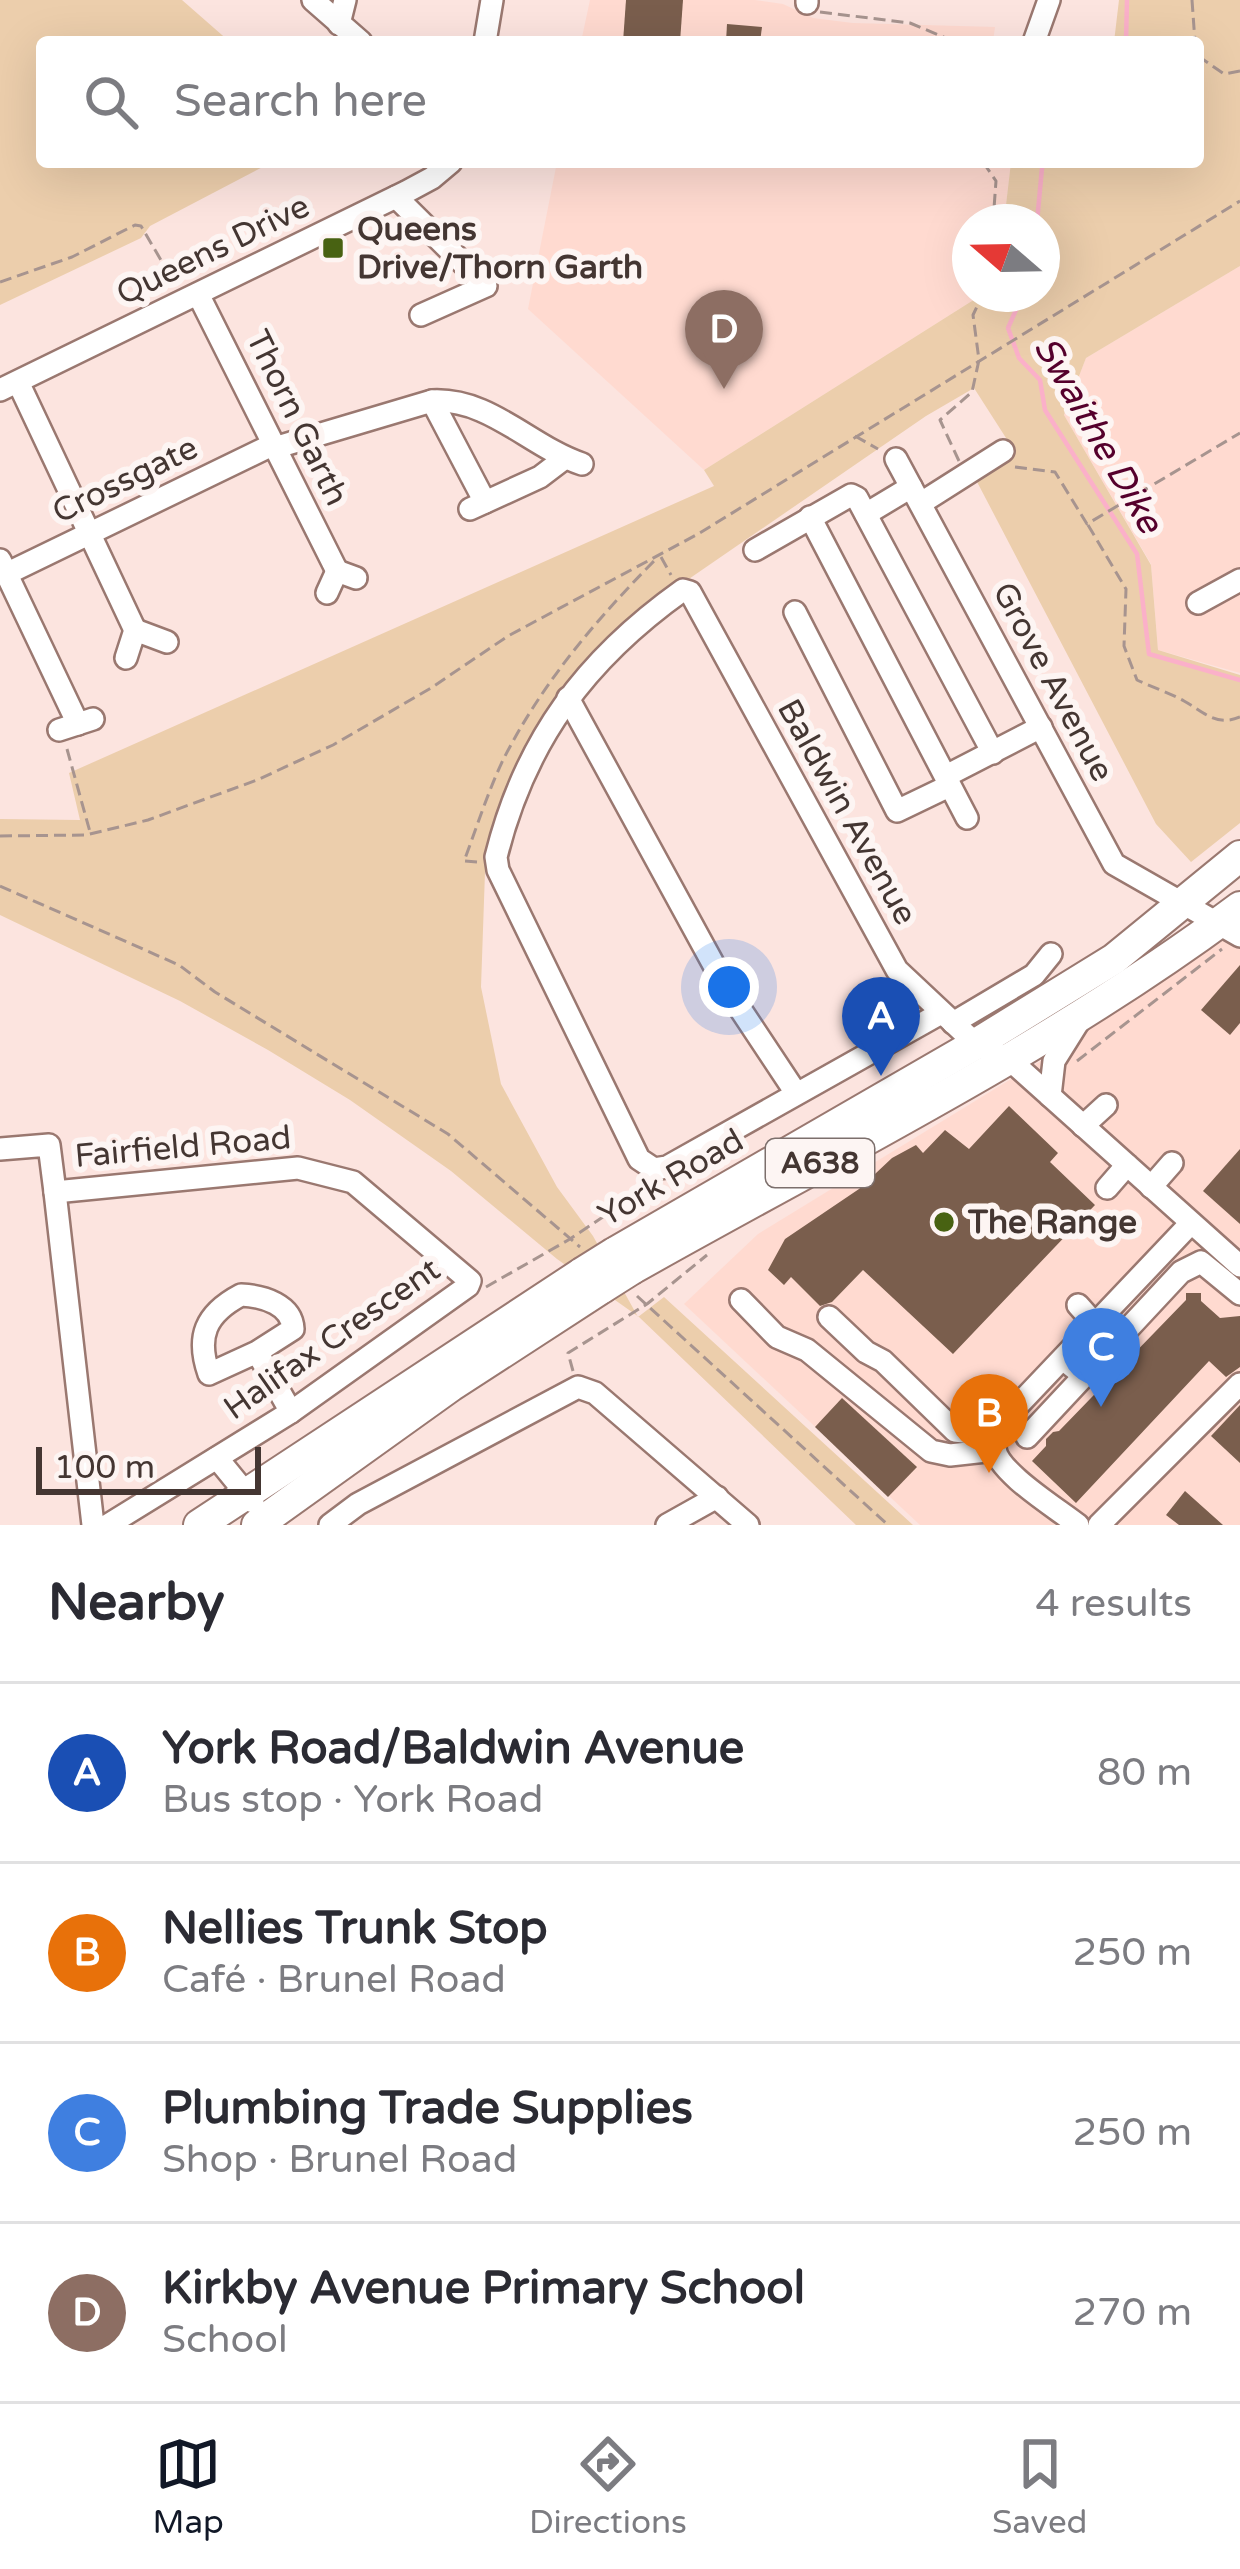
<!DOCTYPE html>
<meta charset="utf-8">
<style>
:root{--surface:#fff;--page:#f7f7f7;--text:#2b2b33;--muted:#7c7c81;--line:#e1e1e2;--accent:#111827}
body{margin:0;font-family:"Varela Round",sans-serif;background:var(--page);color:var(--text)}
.compass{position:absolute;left:952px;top:204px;width:108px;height:108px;border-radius:50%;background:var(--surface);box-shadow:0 12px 48px #0002;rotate:290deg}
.scale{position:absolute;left:36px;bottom:30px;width:225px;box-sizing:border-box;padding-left:12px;border:6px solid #443632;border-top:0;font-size:33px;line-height:42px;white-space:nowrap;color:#443632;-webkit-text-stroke:9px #fdf5f3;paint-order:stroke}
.you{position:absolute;left:729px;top:987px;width:42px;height:42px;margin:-30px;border:9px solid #fff;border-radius:50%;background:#1a73e8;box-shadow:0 0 0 18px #1a73e833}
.badge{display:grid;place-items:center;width:78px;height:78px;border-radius:50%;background:var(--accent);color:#fff;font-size:39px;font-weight:700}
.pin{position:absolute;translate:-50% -99px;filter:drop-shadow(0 3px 6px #0008)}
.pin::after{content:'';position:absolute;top:63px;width:42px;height:36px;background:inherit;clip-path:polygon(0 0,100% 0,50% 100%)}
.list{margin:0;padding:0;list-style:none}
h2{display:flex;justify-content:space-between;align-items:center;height:156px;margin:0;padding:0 48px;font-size:51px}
h2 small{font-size:39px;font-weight:400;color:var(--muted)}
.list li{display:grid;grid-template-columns:78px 1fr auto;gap:36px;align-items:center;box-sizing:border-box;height:180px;padding:0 48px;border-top:3px solid var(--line)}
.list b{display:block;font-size:45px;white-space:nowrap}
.list p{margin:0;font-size:39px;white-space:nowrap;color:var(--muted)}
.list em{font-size:39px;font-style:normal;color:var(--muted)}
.icon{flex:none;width:66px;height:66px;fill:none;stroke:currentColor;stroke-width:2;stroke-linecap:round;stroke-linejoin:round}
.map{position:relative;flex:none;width:1240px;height:1525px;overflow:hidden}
.search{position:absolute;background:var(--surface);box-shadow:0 12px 48px #0002;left:36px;right:36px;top:36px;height:132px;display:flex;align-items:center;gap:30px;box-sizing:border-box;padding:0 42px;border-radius:12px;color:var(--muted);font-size:45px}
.sheet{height:876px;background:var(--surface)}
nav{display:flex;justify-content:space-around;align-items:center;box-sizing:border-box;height:168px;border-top:3px solid var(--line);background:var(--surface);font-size:33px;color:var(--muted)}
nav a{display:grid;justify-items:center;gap:6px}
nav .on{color:var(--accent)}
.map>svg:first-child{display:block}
</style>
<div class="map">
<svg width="1240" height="1525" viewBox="0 0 1240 1525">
<rect width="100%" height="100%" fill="#fce4df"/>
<g fill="#ffdad0">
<path d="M590,0H755L783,4L813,18L853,23L995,27L993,42H581Z"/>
<path d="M557,162H1011L1004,222H970V294H983L704,470L528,309Z"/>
<path d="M1240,266V673L1158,650L1151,564L1064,415L1086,358Z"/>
<path d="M1240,920V1525H920L684,1304L758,1234L1070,1043Z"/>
</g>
<g fill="#ecceac">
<path d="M0,0H182L230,42H42V162H272L150,226L141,238L0,305Z"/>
<path d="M1119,0H1240V266L1086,358L1064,415L1151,565L1158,650L1240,675V823L1191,862L1156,824L975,478L1015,452L974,388L926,416L683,583L567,698L496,857L485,872L481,987L501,1084L557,1187L593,1236L638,1317L664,1297L913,1525H856L639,1317L557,1259L451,1171L350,1100L268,1050L180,1001L0,915V819L80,820L69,773L714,486L704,470L983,294H1042V222H1004L1011,162H1198V42H1114Z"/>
</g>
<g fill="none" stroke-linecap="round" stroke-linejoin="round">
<g stroke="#fbb0c9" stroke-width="4.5">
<path d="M1126,42L1127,0"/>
<path d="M1037,222L1042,168L1046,162"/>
<path d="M1023,294L1008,328L1019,358L1040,380L1045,410L1137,554L1149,654L1240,680"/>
</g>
</g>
<g fill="#7a5e4d">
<path d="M626,0H683L680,42H623Z"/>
<path d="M727,24L762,27L760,42H726Z"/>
<path d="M1240,965V1023L1230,1035L1201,1010Z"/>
<path d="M1009,1106L1058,1153L1050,1162L1095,1205L953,1354L863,1270L832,1302L820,1306L791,1277L784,1285L768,1270L785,1239L859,1189L892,1158L916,1145L923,1153L945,1130L969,1149Z"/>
<path d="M1240,1149V1224L1203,1191Z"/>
<path d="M1186,1293H1201V1301L1220,1318L1240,1316V1367L1226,1377L1209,1361L1076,1503L1032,1461L1046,1446V1439L1053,1432L1059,1431L1186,1300Z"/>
<path d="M842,1398L917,1467L888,1497L815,1427Z"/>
<path d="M1240,1405V1463L1211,1436Z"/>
<path d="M1185,1491L1223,1525H1179L1166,1515Z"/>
</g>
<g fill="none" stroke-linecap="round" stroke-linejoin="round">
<defs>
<g id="minor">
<path d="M313,0L361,42"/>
<path d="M807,3V0"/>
<path d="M339,24L345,0"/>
<path d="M485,42L492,0"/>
<path d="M1034,42L1049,0"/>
<path d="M396,197L486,286L421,315"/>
<path d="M198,294L337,571"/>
<path d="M18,382L135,630"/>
<path d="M0,390L406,192L432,178L451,162"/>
<path d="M432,401L485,502"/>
<path d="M274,448L432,401C490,398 529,446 582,464"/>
<path d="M896,459L1114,864L1240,936"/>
<path d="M921,503L1003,451"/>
<path d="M470,509L540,477L565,458"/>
<path d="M866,514L911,487"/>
<path d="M810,517L967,818"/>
<path d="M755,550L851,495L857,498L993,753"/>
<path d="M0,560L78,724"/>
<path d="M6,574L272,445"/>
<path d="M327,593L337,571L356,578"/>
<path d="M1198,603L1240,580"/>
<path d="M795,612L897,811L949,786"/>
<path d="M126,658L135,630L167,642"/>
<path d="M568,698L727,989L796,1093"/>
<path d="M59,730L93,719"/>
<path d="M946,776L1041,727"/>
<path d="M941,1013L667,1167L654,1169L639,1159L498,870L496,857C525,740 586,659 683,590L690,592L897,970L976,1044L1011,1061L1240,1266"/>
<path d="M953,1023L1034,975L1051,954"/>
<path d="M1050,1096L1054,1061L1079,1021"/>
<path d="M1083,1126L1106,1105"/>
<path d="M0,1149L49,1145L55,1192"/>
<path d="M1151,1187L1172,1163"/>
<path d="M1107,1188L1127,1165"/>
<path d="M741,1300L777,1337L807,1350L931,1451L950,1455L995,1450"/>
<path d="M1078,1305L1095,1324"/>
<path d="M829,1317L866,1352L883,1361L955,1431L997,1436"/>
<path d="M257,1352L293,1329C292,1305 264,1296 241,1295C205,1314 196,1337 209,1374L257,1352L291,1412"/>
<path d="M1063,1359L1084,1376L1181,1272L1201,1262L1240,1294"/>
<path d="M1027,1437L1084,1376"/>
<path d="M217,1458L253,1502"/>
<path d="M93,1525L55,1192L298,1168L353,1182L470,1281L468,1286L291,1412L108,1525"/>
<path d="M330,1525L358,1504L578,1387L595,1393L748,1525"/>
<path d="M667,1525L717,1497"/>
<path d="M1078,1525C1058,1509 997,1472 995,1448C995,1438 1000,1428 1004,1420L1191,1223"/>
<path d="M1099,1525L1240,1384"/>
</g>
<g id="highway">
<path d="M614,1253L976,1044L1114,959L1240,856"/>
<path d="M632,1269C837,1153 1050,1049 1240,907"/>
<path d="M199,1525L582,1273"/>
<path d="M257,1525L451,1386L602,1288"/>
</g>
</defs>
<use href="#minor" stroke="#9a7870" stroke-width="26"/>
<use href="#highway" stroke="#9a7870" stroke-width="34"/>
<g stroke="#a7948f" stroke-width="3" stroke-dasharray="12 6" stroke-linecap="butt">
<path d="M1192,0L1195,42"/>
<path d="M820,12L910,23L955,42"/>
<path d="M1198,56L1224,74L1240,71"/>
<path d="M983,162L996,181L993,222"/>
<path d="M0,282L72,257L135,225L141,226L175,284"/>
<path d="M855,436L878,449"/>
<path d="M959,461L940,420L972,392L979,360L973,315L983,294"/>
<path d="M1015,467L1055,472L1087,524L1240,433"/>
<path d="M1088,525L1126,589L1124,646L1137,680C1152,687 1170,693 1184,701C1204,712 1216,727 1240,717"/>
<path d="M661,557L671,575"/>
<path d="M67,749L90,832"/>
<path d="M0,836L86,835L148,820L257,780L333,745L431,688L508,636L698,534L1240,201"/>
<path d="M477,862L464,861C477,827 488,791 504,758C543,682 595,621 654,561"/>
<path d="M0,886L179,965L215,992L448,1134L580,1247"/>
<path d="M1077,1061L1222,949"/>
<path d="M486,1287L570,1239L651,1185"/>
<path d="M637,1296L888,1525"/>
<path d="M573,1371L568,1353L647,1304L707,1255"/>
</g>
<use href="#minor" stroke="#fff" stroke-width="21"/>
<use href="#highway" stroke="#fff" stroke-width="30"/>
<defs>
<g id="highway-bridge">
<path d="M582,1273L614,1253"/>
<path d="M602,1288L632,1269"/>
</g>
</defs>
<use href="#highway-bridge" stroke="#9a7870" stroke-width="34" stroke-linecap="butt"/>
<use href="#highway-bridge" stroke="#fff" stroke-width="30"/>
</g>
<g fill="#486212" stroke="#fdf5f3" stroke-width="4.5">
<rect x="321" y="236" width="24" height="24" rx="6"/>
<circle cx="944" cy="1222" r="12"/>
</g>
<g text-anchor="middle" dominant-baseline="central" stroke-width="12" stroke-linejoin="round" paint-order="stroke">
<rect fill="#fdf5f3" stroke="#7c6f6c" stroke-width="3" x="766" y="1139" width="108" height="48" rx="9"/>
<g font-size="30" font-weight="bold" fill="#443632">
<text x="820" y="1163">A638</text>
</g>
<g font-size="33" font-weight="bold" fill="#443632" stroke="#fdf5f3" text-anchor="start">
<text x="357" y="229">Queens<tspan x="357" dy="38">Drive/Thorn Garth</tspan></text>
<text x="968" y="1222">The Range</text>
</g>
<g font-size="33" fill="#443632" stroke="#fdf5f3">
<text transform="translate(213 250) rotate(-26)">Queens Drive</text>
<text transform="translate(297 418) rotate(64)">Thorn Garth</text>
<text transform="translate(125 480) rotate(-26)">Crossgate</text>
<text transform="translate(1053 682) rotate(62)">Grove Avenue</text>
<text transform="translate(847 812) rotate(61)">Baldwin Avenue</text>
<text transform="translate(183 1147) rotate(-5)">Fairfield Road</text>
<text transform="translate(671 1178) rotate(-30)">York Road</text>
<text transform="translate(332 1339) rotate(-35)">Halifax Crescent</text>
</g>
<g font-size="36" font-style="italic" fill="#55002c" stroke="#fdf5f3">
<text transform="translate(1098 435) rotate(60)">Swaithe Dike</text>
</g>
</g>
</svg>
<svg class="compass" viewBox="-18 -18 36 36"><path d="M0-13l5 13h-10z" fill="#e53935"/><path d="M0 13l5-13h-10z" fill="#7c7c81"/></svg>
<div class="scale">100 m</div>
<div class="you"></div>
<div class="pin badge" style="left:881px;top:1076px;background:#1a4fb4">A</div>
<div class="pin badge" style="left:989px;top:1473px;background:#e8710a">B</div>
<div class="pin badge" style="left:1101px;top:1407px;background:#3f7fe0">C</div>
<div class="pin badge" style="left:724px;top:389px;background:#8d6e63">D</div>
<div class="search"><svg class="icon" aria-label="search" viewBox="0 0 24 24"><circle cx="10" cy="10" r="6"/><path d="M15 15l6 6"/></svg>Search here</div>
</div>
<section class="sheet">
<h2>Nearby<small>4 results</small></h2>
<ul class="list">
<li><span class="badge" style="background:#1a4fb4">A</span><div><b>York Road/Baldwin Avenue</b><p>Bus stop · York Road</p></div><em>80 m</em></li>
<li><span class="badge" style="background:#e8710a">B</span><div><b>Nellies Trunk Stop</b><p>Café · Brunel Road</p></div><em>250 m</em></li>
<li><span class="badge" style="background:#3f7fe0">C</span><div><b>Plumbing Trade Supplies</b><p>Shop · Brunel Road</p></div><em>250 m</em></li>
<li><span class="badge" style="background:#8d6e63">D</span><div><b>Kirkby Avenue Primary School</b><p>School</p></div><em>270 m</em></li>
</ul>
</section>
<nav>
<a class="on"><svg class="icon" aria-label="map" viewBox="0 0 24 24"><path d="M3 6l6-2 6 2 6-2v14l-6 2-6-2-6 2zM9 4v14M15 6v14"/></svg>Map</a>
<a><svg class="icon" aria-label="directions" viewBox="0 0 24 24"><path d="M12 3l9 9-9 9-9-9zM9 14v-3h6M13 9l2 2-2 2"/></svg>Directions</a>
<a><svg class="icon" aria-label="saved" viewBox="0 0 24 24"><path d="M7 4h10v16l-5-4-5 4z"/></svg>Saved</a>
</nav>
